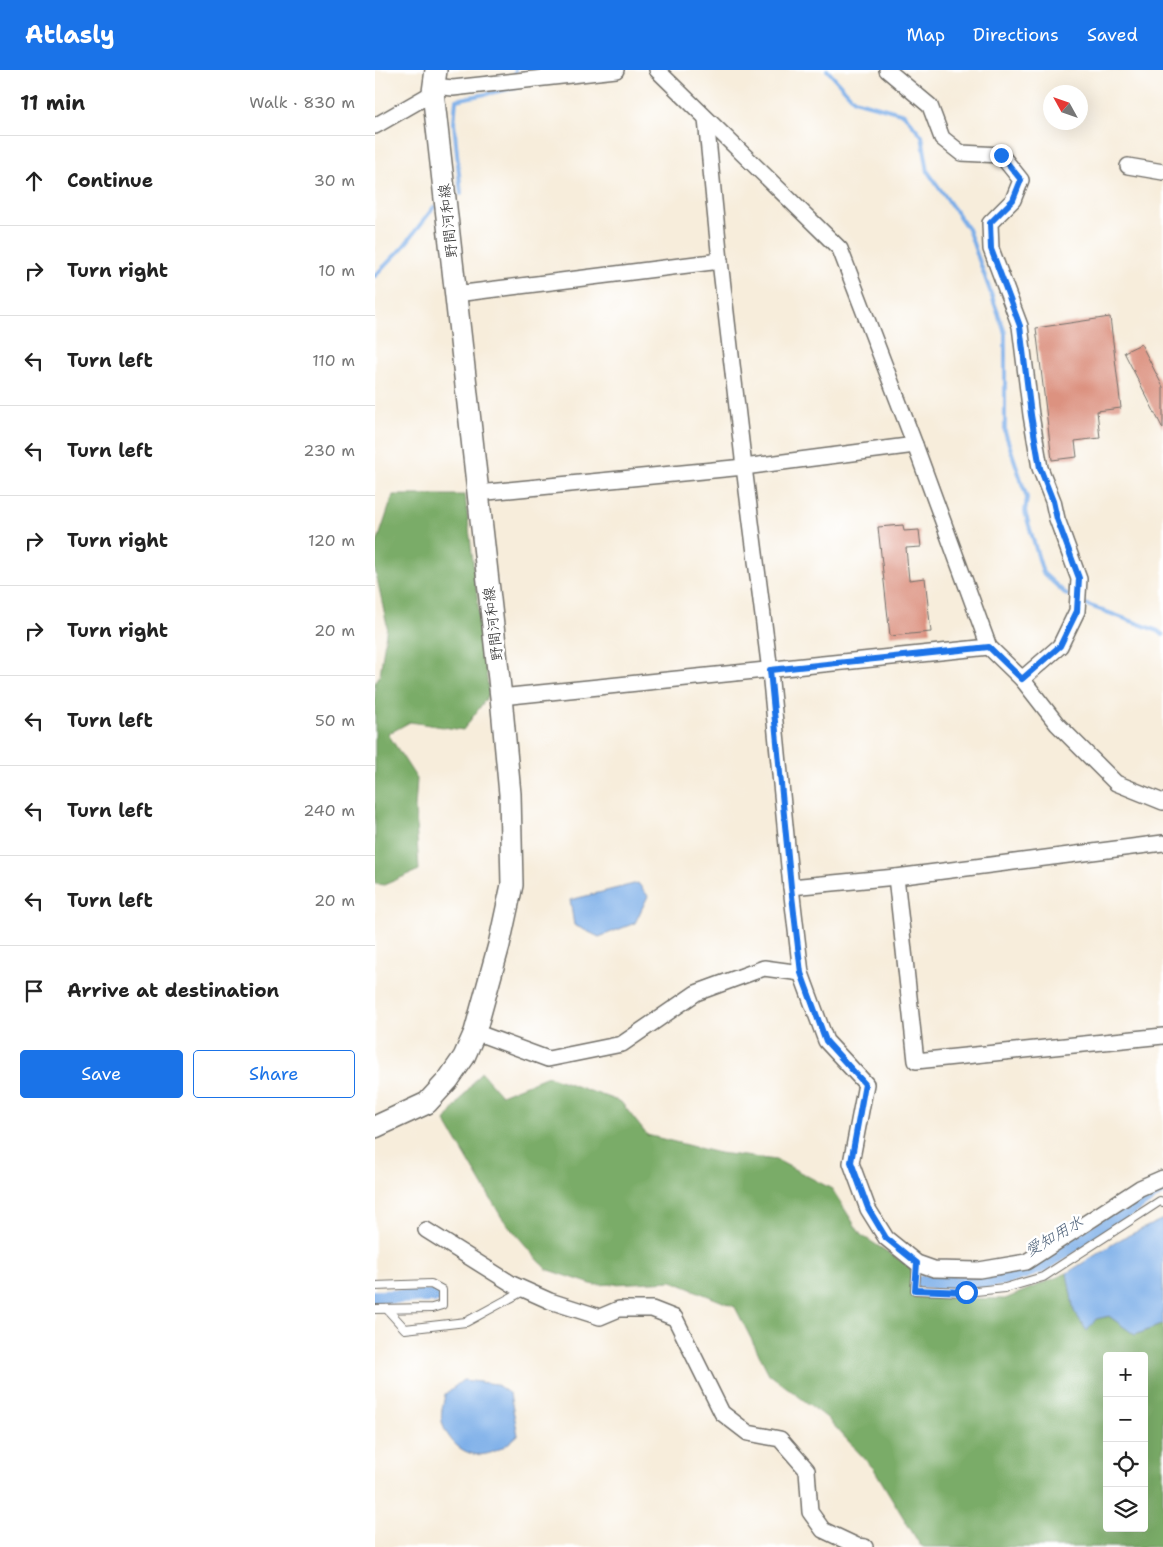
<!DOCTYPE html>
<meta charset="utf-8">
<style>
:root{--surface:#fff;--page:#f6f6f6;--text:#222;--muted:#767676;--line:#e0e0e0;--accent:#1a73e8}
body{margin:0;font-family:"Shantell Sans","Klee One",sans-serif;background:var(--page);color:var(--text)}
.controls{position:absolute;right:15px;bottom:15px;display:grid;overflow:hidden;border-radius:5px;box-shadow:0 5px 20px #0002}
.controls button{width:45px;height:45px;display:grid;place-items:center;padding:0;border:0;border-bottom:1px solid var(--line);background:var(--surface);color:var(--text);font:25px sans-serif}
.compass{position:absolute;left:668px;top:15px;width:45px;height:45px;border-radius:50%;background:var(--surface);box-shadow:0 5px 20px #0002;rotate:310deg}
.stop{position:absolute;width:15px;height:15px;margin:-11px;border:4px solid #1a73e8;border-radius:50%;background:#fff}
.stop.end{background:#1a73e8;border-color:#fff;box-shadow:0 1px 5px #0008}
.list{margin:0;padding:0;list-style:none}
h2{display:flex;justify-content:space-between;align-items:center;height:65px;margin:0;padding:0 20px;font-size:21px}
h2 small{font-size:16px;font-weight:400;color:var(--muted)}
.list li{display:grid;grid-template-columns:32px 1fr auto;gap:15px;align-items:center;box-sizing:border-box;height:90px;padding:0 20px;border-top:1px solid var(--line)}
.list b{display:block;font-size:19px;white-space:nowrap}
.list em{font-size:16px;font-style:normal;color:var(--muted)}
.actions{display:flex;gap:10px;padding:15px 20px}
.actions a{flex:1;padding:11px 0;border:1px solid var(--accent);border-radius:5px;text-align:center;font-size:18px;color:var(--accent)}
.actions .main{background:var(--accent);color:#fff}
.icon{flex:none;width:28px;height:28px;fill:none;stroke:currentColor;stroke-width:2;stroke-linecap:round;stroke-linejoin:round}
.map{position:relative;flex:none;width:788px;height:1477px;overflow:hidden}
header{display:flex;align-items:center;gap:30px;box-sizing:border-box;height:70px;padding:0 25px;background:var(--accent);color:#fff}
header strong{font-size:24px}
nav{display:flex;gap:28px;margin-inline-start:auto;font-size:18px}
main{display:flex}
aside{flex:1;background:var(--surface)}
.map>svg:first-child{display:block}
</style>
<header>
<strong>Atlasly</strong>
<nav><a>Map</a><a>Directions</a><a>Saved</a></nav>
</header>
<main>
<aside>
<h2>11 min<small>Walk · 830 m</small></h2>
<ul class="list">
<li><svg class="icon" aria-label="ahead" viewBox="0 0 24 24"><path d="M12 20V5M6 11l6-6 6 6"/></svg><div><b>Continue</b></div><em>30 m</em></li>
<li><svg class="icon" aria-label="right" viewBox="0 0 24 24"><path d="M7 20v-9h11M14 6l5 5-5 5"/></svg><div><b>Turn right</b></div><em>10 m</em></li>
<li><svg class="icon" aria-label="left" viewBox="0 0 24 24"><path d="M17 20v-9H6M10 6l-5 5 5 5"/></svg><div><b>Turn left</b></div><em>110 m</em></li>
<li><svg class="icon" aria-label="left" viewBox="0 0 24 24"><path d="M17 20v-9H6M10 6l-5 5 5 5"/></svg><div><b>Turn left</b></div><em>230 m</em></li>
<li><svg class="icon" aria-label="right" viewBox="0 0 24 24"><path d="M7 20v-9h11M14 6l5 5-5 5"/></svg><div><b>Turn right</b></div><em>120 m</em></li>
<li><svg class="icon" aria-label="right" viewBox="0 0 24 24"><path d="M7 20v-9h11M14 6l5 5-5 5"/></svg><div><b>Turn right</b></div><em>20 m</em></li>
<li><svg class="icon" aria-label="left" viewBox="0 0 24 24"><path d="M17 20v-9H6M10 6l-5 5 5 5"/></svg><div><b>Turn left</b></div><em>50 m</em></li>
<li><svg class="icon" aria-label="left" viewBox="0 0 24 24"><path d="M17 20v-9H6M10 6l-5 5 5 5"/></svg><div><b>Turn left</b></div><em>240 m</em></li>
<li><svg class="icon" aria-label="left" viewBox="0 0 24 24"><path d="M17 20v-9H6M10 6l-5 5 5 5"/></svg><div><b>Turn left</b></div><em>20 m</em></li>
<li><svg class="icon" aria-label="arrive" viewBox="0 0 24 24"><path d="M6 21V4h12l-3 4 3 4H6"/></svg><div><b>Arrive at destination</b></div></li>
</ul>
<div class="actions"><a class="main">Save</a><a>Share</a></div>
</aside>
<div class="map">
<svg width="788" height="1477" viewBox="0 0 788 1477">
<rect width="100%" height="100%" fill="#fff"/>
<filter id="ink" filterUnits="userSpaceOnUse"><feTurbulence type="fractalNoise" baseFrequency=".02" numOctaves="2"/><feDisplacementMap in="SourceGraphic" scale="10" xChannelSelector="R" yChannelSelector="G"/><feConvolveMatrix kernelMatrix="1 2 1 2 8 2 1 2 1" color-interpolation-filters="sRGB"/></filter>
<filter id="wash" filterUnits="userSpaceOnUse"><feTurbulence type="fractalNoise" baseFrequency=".0096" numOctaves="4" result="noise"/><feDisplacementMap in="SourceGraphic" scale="20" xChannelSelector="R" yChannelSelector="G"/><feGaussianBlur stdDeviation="1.12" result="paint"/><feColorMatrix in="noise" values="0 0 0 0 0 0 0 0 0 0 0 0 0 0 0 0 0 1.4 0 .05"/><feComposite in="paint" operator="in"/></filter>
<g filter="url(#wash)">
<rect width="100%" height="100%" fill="#f7eddb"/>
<g fill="#7aac67" stroke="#526c49" fill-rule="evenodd">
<path d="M18,425H90L114,625L88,660L35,652L13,664L42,709L40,738L44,800L9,815L0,814V613L5,605L12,555L0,499V479Z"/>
<path d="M106,1002L126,1025L173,1006L246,1032L272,1065L344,1083L402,1090L457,1119L486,1165L536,1197L538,1227L630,1229L692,1203L699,1241L711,1260L721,1249L734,1246L760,1265L788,1254V1477H549L545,1475L499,1399L451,1347L394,1304L360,1237L297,1211L219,1215L171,1199L127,1148L70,1051ZM732,1286H769V1458H732Z"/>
</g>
<g fill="#7baee8" stroke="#536c8a">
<path d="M263,813L273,826L260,853L224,867L199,855L195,830Z"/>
<path d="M788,1149V1254L760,1265L734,1246L721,1249L712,1261L699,1241L692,1203L746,1169Z"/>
<path d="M88,1310L121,1314L135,1324L143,1365C125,1382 103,1394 81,1375C75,1369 68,1359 67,1351C65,1343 69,1332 70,1324Z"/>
</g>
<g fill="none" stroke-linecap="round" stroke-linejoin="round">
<g stroke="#7baee8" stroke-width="4">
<path d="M452,0L479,30L529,44L547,66L553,102L593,159L630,263V362L652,428L650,442L668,503L692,525"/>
<path d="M140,2L141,0"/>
<path d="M86,124L79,53L81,30L140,18"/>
<path d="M0,206L28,177L59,137"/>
<path d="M710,534L783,561L788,565"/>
</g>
<g stroke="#7baee8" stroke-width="14">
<path d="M548,1212L604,1213L636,1207L665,1197L750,1143L785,1119H788"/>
<path d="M0,1227L62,1226"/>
</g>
</g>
<g id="blocks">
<g fill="#dc9280">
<path d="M735,247L746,338L722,341L725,368L700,371L702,387L677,390L661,258Z"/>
<path d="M766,274L788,317V359L749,282Z"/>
<path d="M528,455L529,461L544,460L546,477L531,478L534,510L550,508L556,562L515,566L503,457Z"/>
</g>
</g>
</g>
<g filter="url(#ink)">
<use href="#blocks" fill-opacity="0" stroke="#726f69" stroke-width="1"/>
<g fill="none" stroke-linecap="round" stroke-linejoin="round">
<defs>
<g id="lane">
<path d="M542,1193L540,1220L591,1222L630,1218L668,1207L785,1131L788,1132"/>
<path d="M0,1216L56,1214L67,1220V1235L57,1238L0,1239"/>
<path d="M12,1239L30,1259L91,1252L150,1220"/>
</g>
<g id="street">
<path d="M282,0L465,179L540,375L614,577L647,609L682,654L741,713L788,732"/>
<path d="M512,0L555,36L567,68L586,83L626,85L646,110L638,130L615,153L616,179L645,256L656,345L665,398L678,431L682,449L704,509L702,541L685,576L647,609"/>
<path d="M331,49L345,191L369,397L395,601L416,817L426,903L451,971L491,1014L476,1093L493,1139L511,1168L542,1193L559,1199L604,1200L651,1192L765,1118L788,1108"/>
<path d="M0,56L68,17L78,18L241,0"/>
<path d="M753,96L788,102"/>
<path d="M81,224L345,191"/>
<path d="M103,423L369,397L540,375"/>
<path d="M126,627L614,577"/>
<path d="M521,807L541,991L788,966"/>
<path d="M416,817L521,807L788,773"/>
<path d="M100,962L173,989L247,974L321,923L389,898L426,903"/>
<path d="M51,1160L137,1214L175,1231L225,1247L244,1239H277L300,1248L347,1343L373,1363L405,1369L432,1400L435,1442L448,1460L482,1476L490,1477"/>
</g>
<path id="secondary" d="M0,1057L52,1033L73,1010L89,987L100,962L124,875L137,815L135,724L126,627L58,22L61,0"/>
</defs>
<use href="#lane" stroke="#726f69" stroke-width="10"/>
<use href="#street" stroke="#726f69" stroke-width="18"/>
<use href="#secondary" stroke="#726f69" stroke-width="24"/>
<use href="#lane" stroke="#fff" stroke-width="8"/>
<use href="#street" stroke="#fff" stroke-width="15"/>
<use href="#secondary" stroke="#fff" stroke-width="21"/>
</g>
</g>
<g fill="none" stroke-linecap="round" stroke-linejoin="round" filter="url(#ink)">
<path stroke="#1a73e8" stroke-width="6" d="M591,1222L540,1220L542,1193L511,1168L493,1138L476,1092L490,1014L451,971L426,903L416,817L395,600L614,577L647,609L685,576L702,541L704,508L682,449L678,431L665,398L656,345L645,256L616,179L615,153L638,130L646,110L626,85"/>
</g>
<g text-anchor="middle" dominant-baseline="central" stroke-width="5" stroke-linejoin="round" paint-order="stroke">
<g font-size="15" fill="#2b2b2b" stroke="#fff">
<text transform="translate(73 151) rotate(-96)">野間河和線</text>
<text transform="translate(118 554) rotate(-97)">野間河和線</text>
</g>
<g font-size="16" font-style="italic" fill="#4b5f77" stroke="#fff">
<text transform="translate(679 1166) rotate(-30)">愛知用水</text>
</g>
</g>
</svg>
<div class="controls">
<button>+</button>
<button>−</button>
<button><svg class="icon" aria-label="locate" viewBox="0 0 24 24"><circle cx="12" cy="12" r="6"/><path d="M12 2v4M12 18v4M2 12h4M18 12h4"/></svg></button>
<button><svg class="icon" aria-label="layers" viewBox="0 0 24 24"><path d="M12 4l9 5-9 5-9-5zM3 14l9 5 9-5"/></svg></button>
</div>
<svg class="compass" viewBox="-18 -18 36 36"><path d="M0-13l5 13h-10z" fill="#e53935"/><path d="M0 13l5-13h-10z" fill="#767676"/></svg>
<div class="stop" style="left:591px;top:1222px"></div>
<div class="stop end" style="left:626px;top:85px"></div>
</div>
</main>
